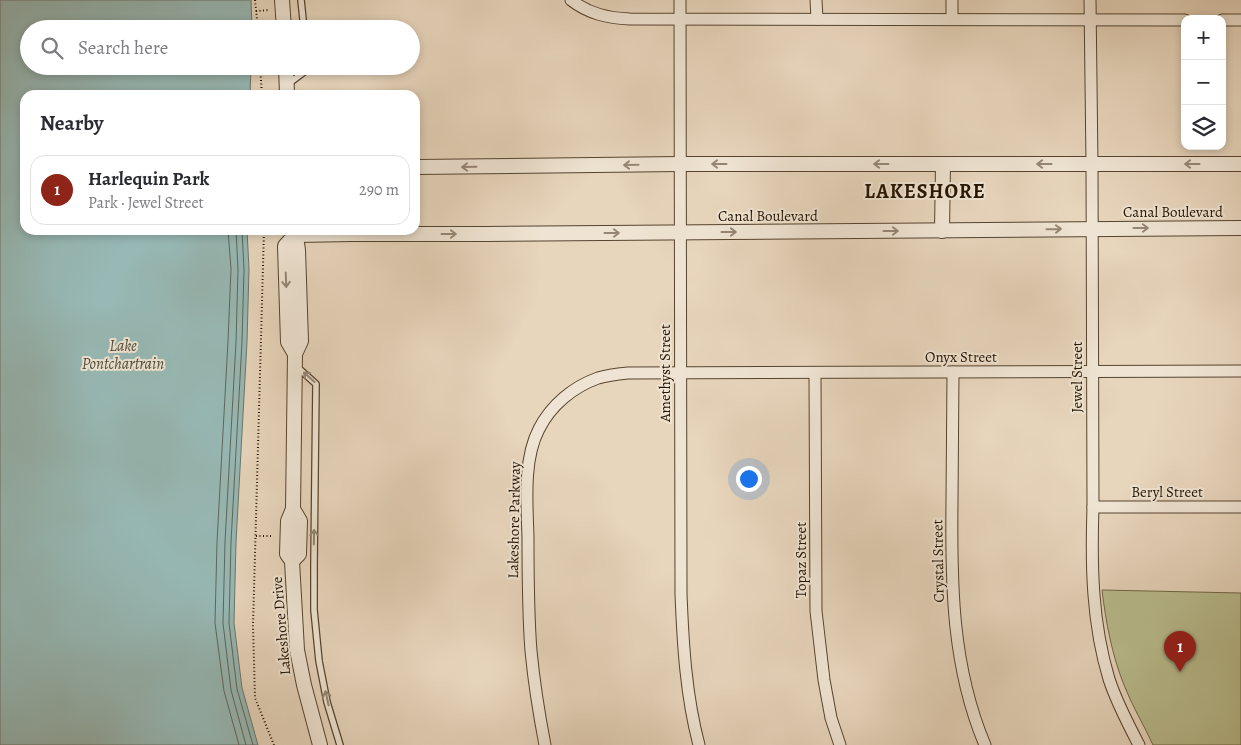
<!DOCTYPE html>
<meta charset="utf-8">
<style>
:root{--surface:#fff;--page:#f7f7f7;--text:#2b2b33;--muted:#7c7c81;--line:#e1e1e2;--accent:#8f2418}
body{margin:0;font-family:Alegreya,serif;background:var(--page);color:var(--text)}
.controls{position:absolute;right:15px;top:15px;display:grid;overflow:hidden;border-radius:10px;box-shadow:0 2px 8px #0003}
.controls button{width:45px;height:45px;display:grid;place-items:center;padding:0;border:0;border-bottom:1px solid var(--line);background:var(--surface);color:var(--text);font:25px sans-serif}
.you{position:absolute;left:748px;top:478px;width:18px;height:18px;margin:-12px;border:4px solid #fff;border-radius:50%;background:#1a73e8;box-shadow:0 0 0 8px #1a73e833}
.badge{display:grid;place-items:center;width:32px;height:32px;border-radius:50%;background:var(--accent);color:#fff;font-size:16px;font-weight:700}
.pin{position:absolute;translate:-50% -41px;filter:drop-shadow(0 1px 2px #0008)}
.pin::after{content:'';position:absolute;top:26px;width:18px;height:15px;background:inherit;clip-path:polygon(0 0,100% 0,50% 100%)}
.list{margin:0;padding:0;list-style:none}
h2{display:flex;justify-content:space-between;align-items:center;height:65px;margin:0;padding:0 20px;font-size:21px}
h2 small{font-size:16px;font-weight:400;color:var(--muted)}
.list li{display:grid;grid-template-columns:32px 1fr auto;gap:15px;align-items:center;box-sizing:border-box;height:70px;margin:0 10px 10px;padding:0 10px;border:1px solid var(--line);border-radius:15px}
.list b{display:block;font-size:19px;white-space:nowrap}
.list p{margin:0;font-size:16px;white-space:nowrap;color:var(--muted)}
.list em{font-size:16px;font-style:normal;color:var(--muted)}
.icon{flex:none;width:28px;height:28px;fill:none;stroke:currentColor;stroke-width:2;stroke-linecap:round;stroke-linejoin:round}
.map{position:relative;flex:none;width:1241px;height:745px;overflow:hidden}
.search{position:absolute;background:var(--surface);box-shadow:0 2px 8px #0003;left:20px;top:20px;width:400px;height:55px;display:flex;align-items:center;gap:12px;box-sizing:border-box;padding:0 18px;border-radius:28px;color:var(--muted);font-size:19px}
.panel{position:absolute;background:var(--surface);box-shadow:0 2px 8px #0003;left:20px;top:90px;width:400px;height:145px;border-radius:15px}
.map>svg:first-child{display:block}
</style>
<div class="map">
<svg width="1241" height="745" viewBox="0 0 1241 745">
<rect width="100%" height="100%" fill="#e7d5bc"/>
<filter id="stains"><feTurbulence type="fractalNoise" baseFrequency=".004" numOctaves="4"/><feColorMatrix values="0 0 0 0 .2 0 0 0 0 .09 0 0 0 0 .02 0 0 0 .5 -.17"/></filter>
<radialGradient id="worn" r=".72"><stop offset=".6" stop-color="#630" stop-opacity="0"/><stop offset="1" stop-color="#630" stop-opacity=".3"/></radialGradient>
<path fill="#b9bc8e" stroke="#706847" d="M1102,590L1241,593V745H1153C1144,725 1132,706 1124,685C1112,655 1106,623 1102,590Z"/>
<path fill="#97b8b4" stroke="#6a766c" d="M0,0H251L252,29H29V66H251L250,95H25V230H247L249,269L247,342L236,542L234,623L242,688L258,745H0Z"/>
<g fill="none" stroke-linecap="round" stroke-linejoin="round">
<g stroke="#5e665a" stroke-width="1">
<path d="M228,230L231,269L228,341L217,542L215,623L224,691L239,745"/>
<path d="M236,230L238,269L236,342L225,542L223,623L231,690L246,745"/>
<path d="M242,230L244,269L242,342L231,542L229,623L237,689L253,745"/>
</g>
<defs>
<g id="service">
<path d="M301,0L304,29"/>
<path d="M288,84L304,72V66"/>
<path d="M296,366L316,384L314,564V610L319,661L327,702L340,745"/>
</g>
<g id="minor">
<path d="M571,0C589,14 608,18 630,19L1185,20"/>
<path d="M680,0L681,594C683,645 686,696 699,745"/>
<path d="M816,0L817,19"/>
<path d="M952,0V19"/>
<path d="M1090,0L1092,164L1093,507C1091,565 1092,623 1109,679C1116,701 1128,724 1139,745"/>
<path d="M1222,20H1241"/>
<path d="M953,372C953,415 952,459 952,502C951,585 952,667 985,745"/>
<path d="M815,373L816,611L824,680L831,718L840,745"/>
<path d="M1093,507H1241"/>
<path d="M545,745C539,714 534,682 531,651C528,613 528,575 528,537C527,504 523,459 539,429C551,405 573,387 598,378C608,375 618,374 628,373L1241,371"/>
</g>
<g id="tertiary">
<path d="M282,0L284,29"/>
<path d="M286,66L287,95"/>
<path d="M415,167L680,164H1241"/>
<path d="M295,230L298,250L301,341L295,354L293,509L288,521L287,554L292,561L297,650L304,685L320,745"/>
<path d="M942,231L943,164"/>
<path d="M295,235L352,234H486L1241,228"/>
<path d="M295,354L288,342L285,246L295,235"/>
<path d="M292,561L299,554L300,521L293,509"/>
</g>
</defs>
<use href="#service" stroke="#56442f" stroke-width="8"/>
<use href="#minor" stroke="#56442f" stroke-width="13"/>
<use href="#tertiary" stroke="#56442f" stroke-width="16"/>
<g stroke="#261400" stroke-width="2" stroke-dasharray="1 2.5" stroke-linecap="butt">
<path d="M255,0L258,29"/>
<path d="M256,11L269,10"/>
<path d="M260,66L262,95"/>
<path d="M264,230L253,626L255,698L274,745"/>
<path d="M256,536H273"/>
</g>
<use href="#service" stroke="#efe4d3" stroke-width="5.5"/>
<use href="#minor" stroke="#efe4d3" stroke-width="11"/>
<use href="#tertiary" stroke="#efe4d3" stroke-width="14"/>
</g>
<defs><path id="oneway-shaft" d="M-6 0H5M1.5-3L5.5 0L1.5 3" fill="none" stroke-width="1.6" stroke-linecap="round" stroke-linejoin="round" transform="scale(1.25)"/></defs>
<g stroke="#958674">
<use href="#oneway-shaft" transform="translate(719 164) rotate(180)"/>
<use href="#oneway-shaft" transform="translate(881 164) rotate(180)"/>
<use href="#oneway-shaft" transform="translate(1044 164) rotate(180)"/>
<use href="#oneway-shaft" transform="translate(1192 164) rotate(180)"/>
<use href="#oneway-shaft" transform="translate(631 165) rotate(179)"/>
<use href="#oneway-shaft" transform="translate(469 167) rotate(179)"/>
<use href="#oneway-shaft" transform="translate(1141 228)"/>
<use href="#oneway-shaft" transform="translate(1054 229) rotate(-1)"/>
<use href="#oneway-shaft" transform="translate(891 231)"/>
<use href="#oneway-shaft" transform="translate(729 232)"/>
<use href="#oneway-shaft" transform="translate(612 233)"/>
<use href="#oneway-shaft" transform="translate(449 234)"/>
<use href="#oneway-shaft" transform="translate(286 280) rotate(88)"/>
<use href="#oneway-shaft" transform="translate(309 377) rotate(-138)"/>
<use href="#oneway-shaft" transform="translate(314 537) rotate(-89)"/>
<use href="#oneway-shaft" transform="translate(327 698) rotate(-102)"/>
</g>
<g text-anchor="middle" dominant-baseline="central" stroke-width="4" stroke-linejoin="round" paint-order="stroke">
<g font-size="15" fill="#261400" stroke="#efe4d3">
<text x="1173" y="212">Canal Boulevard</text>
<text x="768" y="216">Canal Boulevard</text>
<text x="961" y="357">Onyx Street</text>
<text transform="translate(665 373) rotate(-90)">Amethyst Street</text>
<text transform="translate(1077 377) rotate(-90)">Jewel Street</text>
<text x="1167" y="492">Beryl Street</text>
<text transform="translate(514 520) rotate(-89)">Lakeshore Parkway</text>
<text transform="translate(801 560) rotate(-90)">Topaz Street</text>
<text transform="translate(938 561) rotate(-91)">Crystal Street</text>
<text transform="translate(281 626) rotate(-95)">Lakeshore Drive</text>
</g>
<g font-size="16" font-style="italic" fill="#4e4d3f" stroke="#efe4d3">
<text x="123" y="346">Lake<tspan x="123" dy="18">Pontchartrain</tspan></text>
</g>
<g font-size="20" font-weight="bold" letter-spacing="1" fill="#261400" stroke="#efe4d3">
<text x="925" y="191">LAKESHORE</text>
</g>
</g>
<rect width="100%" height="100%" filter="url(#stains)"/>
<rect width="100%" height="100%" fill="url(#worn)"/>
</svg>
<div class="controls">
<button>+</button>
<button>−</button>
<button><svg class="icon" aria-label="layers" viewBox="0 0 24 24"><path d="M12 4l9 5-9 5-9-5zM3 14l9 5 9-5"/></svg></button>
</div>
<div class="you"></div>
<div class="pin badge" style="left:1180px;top:672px">1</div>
<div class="search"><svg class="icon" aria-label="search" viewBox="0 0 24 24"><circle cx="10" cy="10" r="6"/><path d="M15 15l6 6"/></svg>Search here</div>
<section class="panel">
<h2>Nearby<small></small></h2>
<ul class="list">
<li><span class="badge">1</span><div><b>Harlequin Park</b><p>Park · Jewel Street</p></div><em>290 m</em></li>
</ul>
</section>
</div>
